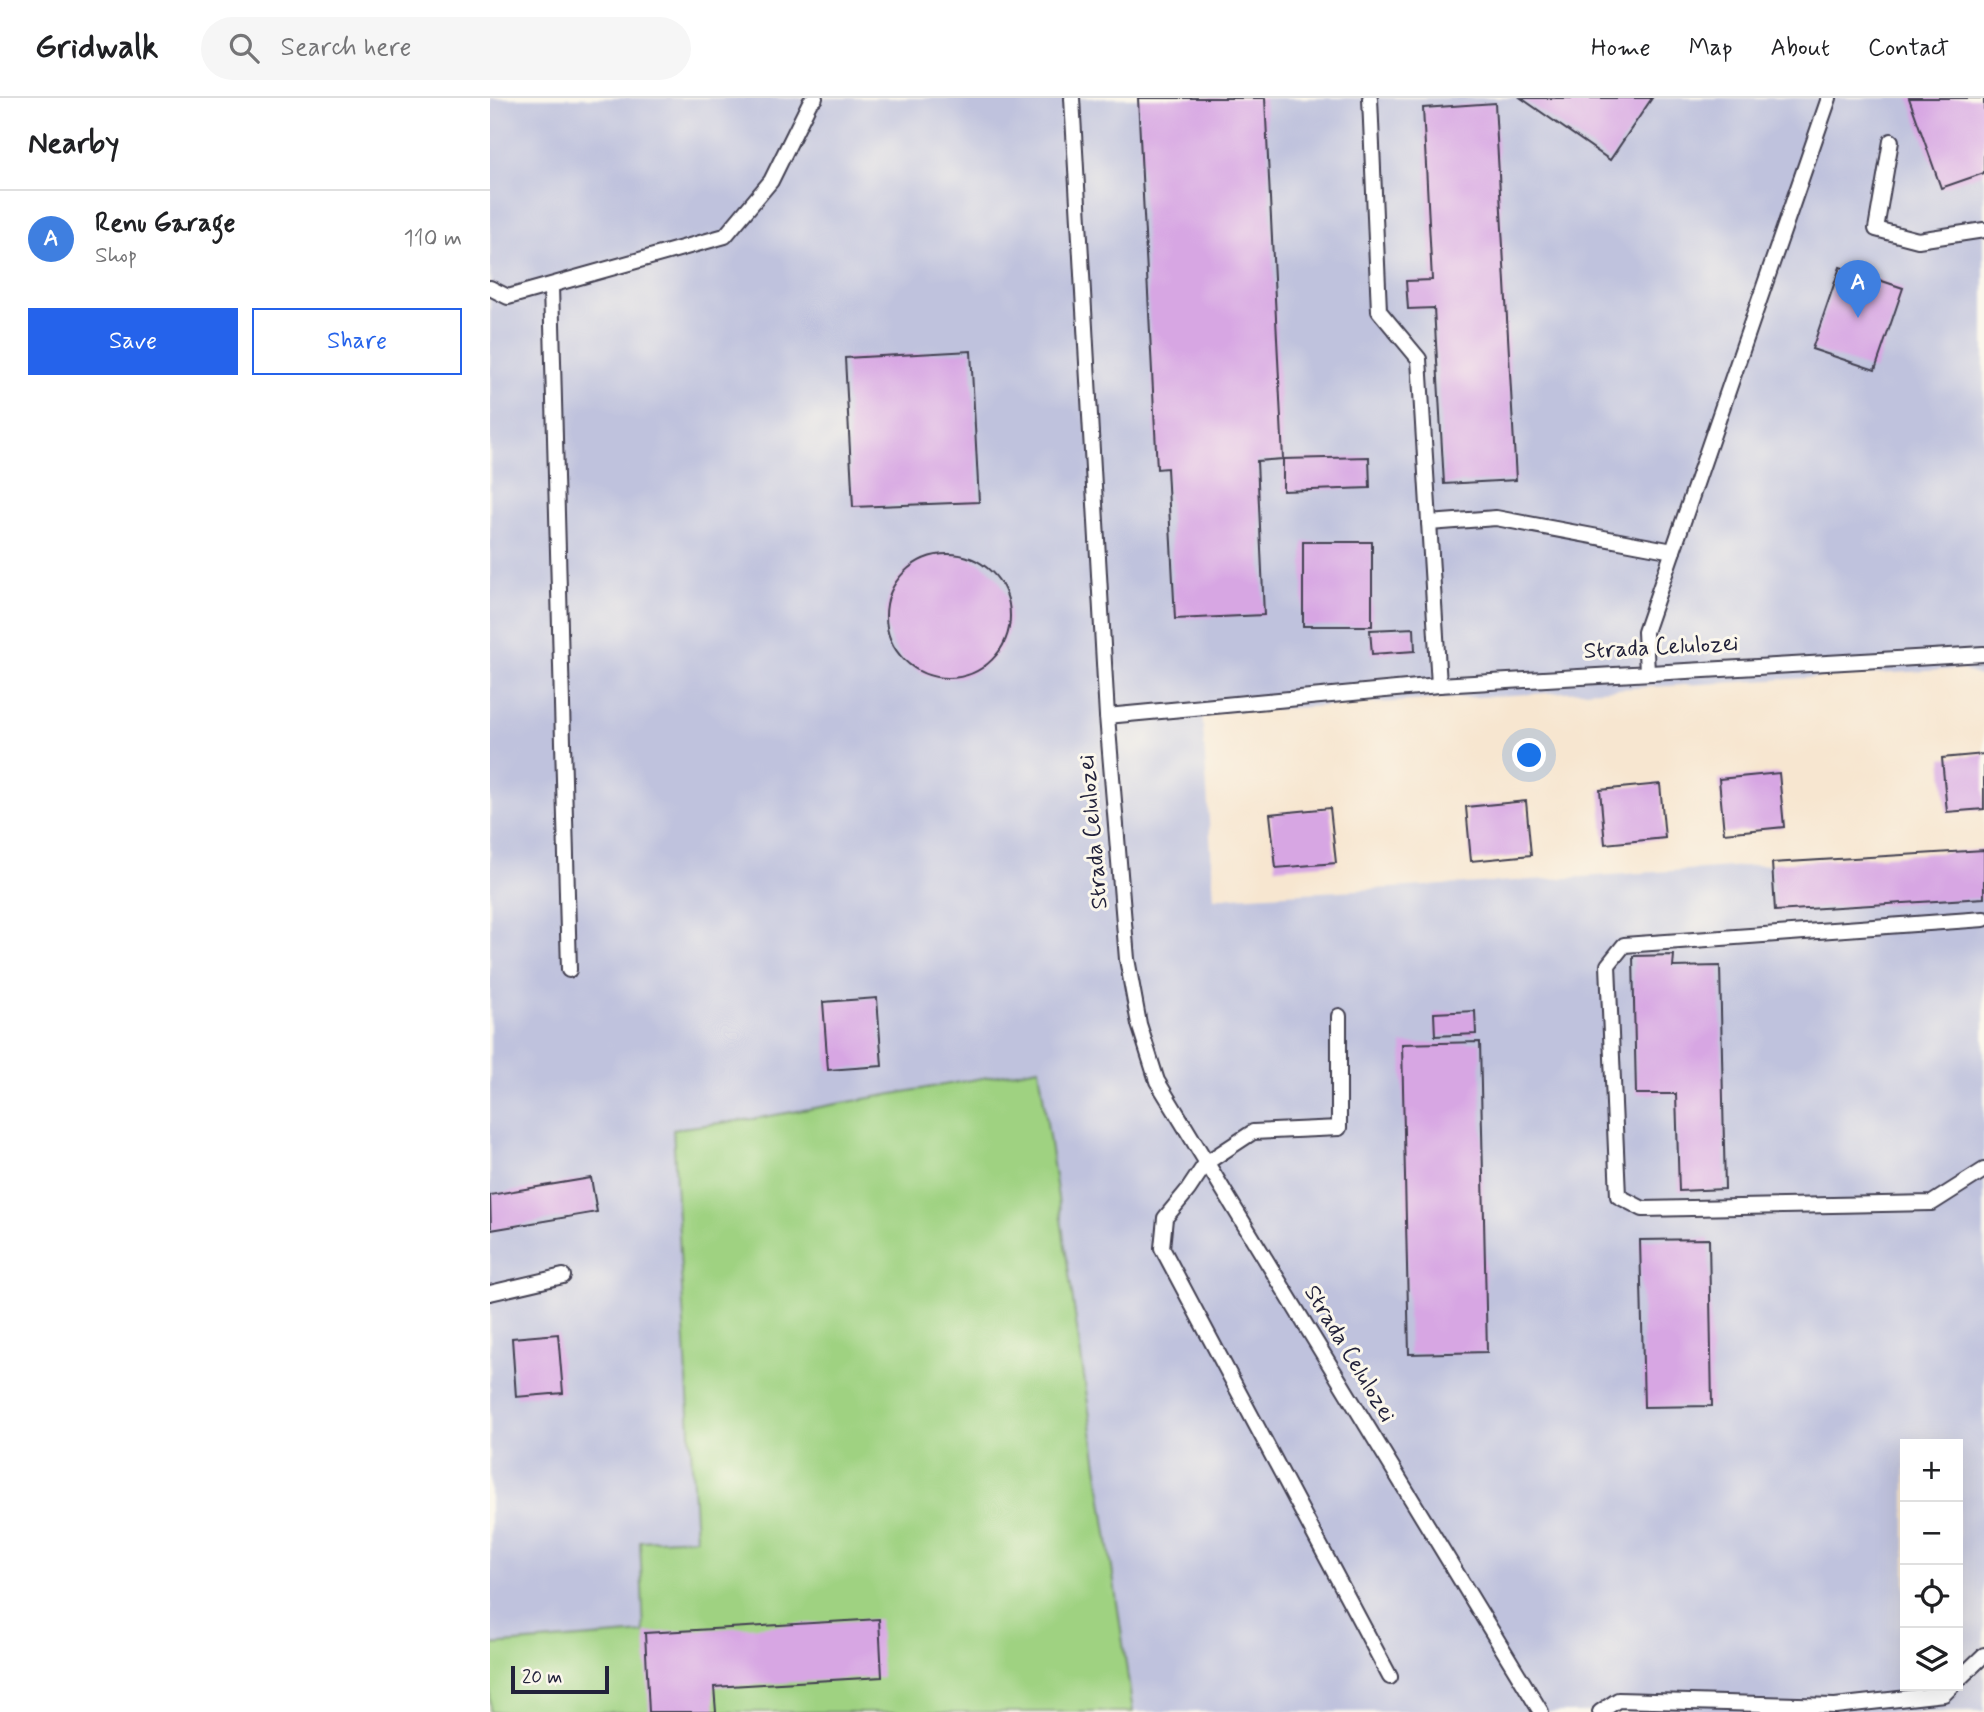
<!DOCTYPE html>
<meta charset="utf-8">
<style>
:root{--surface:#fff;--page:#f6f6f6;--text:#202124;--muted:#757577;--line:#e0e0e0;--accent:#2563eb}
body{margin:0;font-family:Mynerve,sans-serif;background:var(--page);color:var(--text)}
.controls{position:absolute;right:21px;bottom:21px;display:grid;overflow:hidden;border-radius:0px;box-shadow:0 7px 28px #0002}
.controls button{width:63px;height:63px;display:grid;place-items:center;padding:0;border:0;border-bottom:2px solid var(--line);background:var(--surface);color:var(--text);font:35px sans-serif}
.scale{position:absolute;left:21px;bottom:18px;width:98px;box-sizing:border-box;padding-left:7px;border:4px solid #22223b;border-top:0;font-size:19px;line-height:24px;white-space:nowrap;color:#22223b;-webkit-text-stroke:5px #fbf7ec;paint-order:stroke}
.you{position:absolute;left:1040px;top:658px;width:24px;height:24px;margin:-18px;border:5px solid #fff;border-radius:50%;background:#1a73e8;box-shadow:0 0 0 10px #1a73e833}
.badge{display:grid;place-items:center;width:46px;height:46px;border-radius:50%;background:var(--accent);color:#fff;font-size:23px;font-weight:700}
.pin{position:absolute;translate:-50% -58px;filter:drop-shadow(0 2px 4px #0008)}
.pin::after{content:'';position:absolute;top:37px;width:24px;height:21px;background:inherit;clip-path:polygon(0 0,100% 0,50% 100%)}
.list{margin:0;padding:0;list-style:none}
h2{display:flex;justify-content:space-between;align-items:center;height:91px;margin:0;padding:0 28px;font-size:30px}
h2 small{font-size:23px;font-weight:400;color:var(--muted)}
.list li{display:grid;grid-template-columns:46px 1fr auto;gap:21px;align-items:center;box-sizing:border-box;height:98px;padding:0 28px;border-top:2px solid var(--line)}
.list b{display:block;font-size:26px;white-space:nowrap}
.list p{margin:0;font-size:23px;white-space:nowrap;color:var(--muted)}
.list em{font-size:23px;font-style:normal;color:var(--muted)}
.actions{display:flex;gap:14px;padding:21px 28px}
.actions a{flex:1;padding:16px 0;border:2px solid var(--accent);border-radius:0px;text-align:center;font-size:24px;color:var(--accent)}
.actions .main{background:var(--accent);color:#fff}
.icon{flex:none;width:38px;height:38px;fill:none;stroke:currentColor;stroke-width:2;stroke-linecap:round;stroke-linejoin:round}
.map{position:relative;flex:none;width:1494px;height:1614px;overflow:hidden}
header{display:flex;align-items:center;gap:42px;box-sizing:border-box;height:98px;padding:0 35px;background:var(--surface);border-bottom:2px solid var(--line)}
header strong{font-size:33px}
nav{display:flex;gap:38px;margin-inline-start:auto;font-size:24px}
.search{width:490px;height:63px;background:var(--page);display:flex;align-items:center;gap:18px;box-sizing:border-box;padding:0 24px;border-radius:38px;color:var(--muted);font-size:26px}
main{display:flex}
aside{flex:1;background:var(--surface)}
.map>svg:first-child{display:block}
</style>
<header>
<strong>Gridwalk</strong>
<div class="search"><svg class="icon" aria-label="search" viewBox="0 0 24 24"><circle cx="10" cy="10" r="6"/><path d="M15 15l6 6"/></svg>Search here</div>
<nav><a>Home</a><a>Map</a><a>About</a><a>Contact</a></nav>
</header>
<main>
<aside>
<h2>Nearby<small></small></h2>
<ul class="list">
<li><span class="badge" style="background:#3f7fe0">A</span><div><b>Renu Garage</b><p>Shop</p></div><em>110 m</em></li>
</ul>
<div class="actions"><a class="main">Save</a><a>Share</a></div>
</aside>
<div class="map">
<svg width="1494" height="1614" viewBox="0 0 1494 1614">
<rect width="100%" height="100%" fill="#fbf7ec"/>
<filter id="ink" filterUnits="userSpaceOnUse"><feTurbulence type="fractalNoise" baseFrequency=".0143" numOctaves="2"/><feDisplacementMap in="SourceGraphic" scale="14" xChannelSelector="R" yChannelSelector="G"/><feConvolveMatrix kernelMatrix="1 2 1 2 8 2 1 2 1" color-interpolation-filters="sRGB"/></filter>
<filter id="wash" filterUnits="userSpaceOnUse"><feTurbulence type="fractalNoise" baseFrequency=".00686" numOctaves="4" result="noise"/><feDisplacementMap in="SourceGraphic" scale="28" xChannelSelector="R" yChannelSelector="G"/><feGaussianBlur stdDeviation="1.57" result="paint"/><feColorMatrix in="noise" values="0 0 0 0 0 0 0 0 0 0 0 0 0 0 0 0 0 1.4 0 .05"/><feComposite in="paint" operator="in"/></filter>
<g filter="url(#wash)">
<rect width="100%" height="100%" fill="#f7e6d0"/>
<path fill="#bfc2dd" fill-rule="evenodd" d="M0,0H1494V580L1470,571L712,615L724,800L1076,780L1494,752V1614H643L549,971L263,1021L183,1031L206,1440L151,1443L155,1535L0,1547ZM1415,1346H1468V1588H1415Z"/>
<path fill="#9fd281" stroke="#607a5e" stroke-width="2" d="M549,970L643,1614H0V1547L154,1535L150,1443L206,1440L183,1031L263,1021Z"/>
<g id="blocks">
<g fill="#d7a6e3">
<path d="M648,0H775L793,361L767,363L774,517L685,521L677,370L667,371Z"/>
<path d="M1031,0H1162L1120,62Z"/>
<path d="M1419,0H1494V75L1451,90Z"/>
<path d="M1005,5L1026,382L954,386L944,210L918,211L916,183L942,182L933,10Z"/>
<path d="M1350,169L1413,190L1385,272L1322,251Z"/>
<path d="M481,253L489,404L363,409L355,260Z"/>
<path d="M879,359L880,390L793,393V361Z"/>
<rect x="813" y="444" width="69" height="84"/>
<circle cx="458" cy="518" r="62"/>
<path d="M924,530L925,553L882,556L880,532Z"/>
<path d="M1494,656V711L1457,714L1452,660Z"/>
<path d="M1289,675L1294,729L1234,735L1229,681Z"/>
<path d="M1170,686L1175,740L1115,746L1110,692Z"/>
<path d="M1036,703L1041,757L981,763L976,709Z"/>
<path d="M840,710L846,765L786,770L780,716Z"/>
<path d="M1494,752V800L1285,813L1282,765Z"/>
<path d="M1184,857L1183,869L1230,868L1235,1091L1189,1093L1186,996H1146L1143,858Z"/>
<path d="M387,900L392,968L338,972L333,904Z"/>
<path d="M985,913L986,936L945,938L944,915Z"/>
<path d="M990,944L997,1254L919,1256L912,946Z"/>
<path d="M101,1080L107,1114L1,1132L0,1097Z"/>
<path d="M1219,1141L1222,1308L1154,1309L1150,1142Z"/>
<path d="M68,1236L73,1295L26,1299L22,1240Z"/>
<path d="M389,1521L392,1579L224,1589L226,1614H159L155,1535Z"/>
</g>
</g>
</g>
<g filter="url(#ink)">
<use href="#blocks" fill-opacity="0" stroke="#423f51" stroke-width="2"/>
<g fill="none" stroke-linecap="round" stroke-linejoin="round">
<defs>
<g id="service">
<path d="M582,0L617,618"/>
<path d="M880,0L889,213L929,261L949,587"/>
<path d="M1401,43L1386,131L1428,142L1494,132"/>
<path d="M61,188L79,872"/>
<path d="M0,190L18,199L235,138L281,83L320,4L325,0"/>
<path d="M939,425L1006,420L1183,453"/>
<path d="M1157,574L1155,534L1339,0"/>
<path d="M1494,821L1134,847L1118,867L1128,1098L1153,1111L1442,1105L1494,1072"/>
<path d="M849,918V1030L763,1034L716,1065L698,1092L675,1120L672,1150L900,1579"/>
<path d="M0,1195L73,1178"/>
<path d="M1468,1582L1494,1557"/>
<path d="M1051,1614L667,983L649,926L637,861L617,618L949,587L1494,556"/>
<path d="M1110,1614L1128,1602L1345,1608L1454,1596L1462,1588"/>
</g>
</defs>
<use href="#service" stroke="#423f51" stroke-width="18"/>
<use href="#service" stroke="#fff" stroke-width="14"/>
</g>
</g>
<g text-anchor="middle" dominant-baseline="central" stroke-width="6" stroke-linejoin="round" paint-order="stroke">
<g font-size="23" fill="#22223b" stroke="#fbf7ec">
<text transform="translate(1171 550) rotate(-3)">Strada Celulozei</text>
<text transform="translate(604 734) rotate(-95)">Strada Celulozei</text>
<text transform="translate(859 1256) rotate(59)">Strada Celulozei</text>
</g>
</g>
</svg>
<div class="controls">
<button>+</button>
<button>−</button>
<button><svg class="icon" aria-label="locate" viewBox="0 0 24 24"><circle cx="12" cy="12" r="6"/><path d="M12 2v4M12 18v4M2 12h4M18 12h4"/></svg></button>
<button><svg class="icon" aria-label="layers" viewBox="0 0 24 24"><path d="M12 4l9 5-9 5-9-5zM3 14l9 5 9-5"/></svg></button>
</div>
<div class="scale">20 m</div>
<div class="you"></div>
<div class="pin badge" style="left:1368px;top:220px;background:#3f7fe0">A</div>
</div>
</main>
